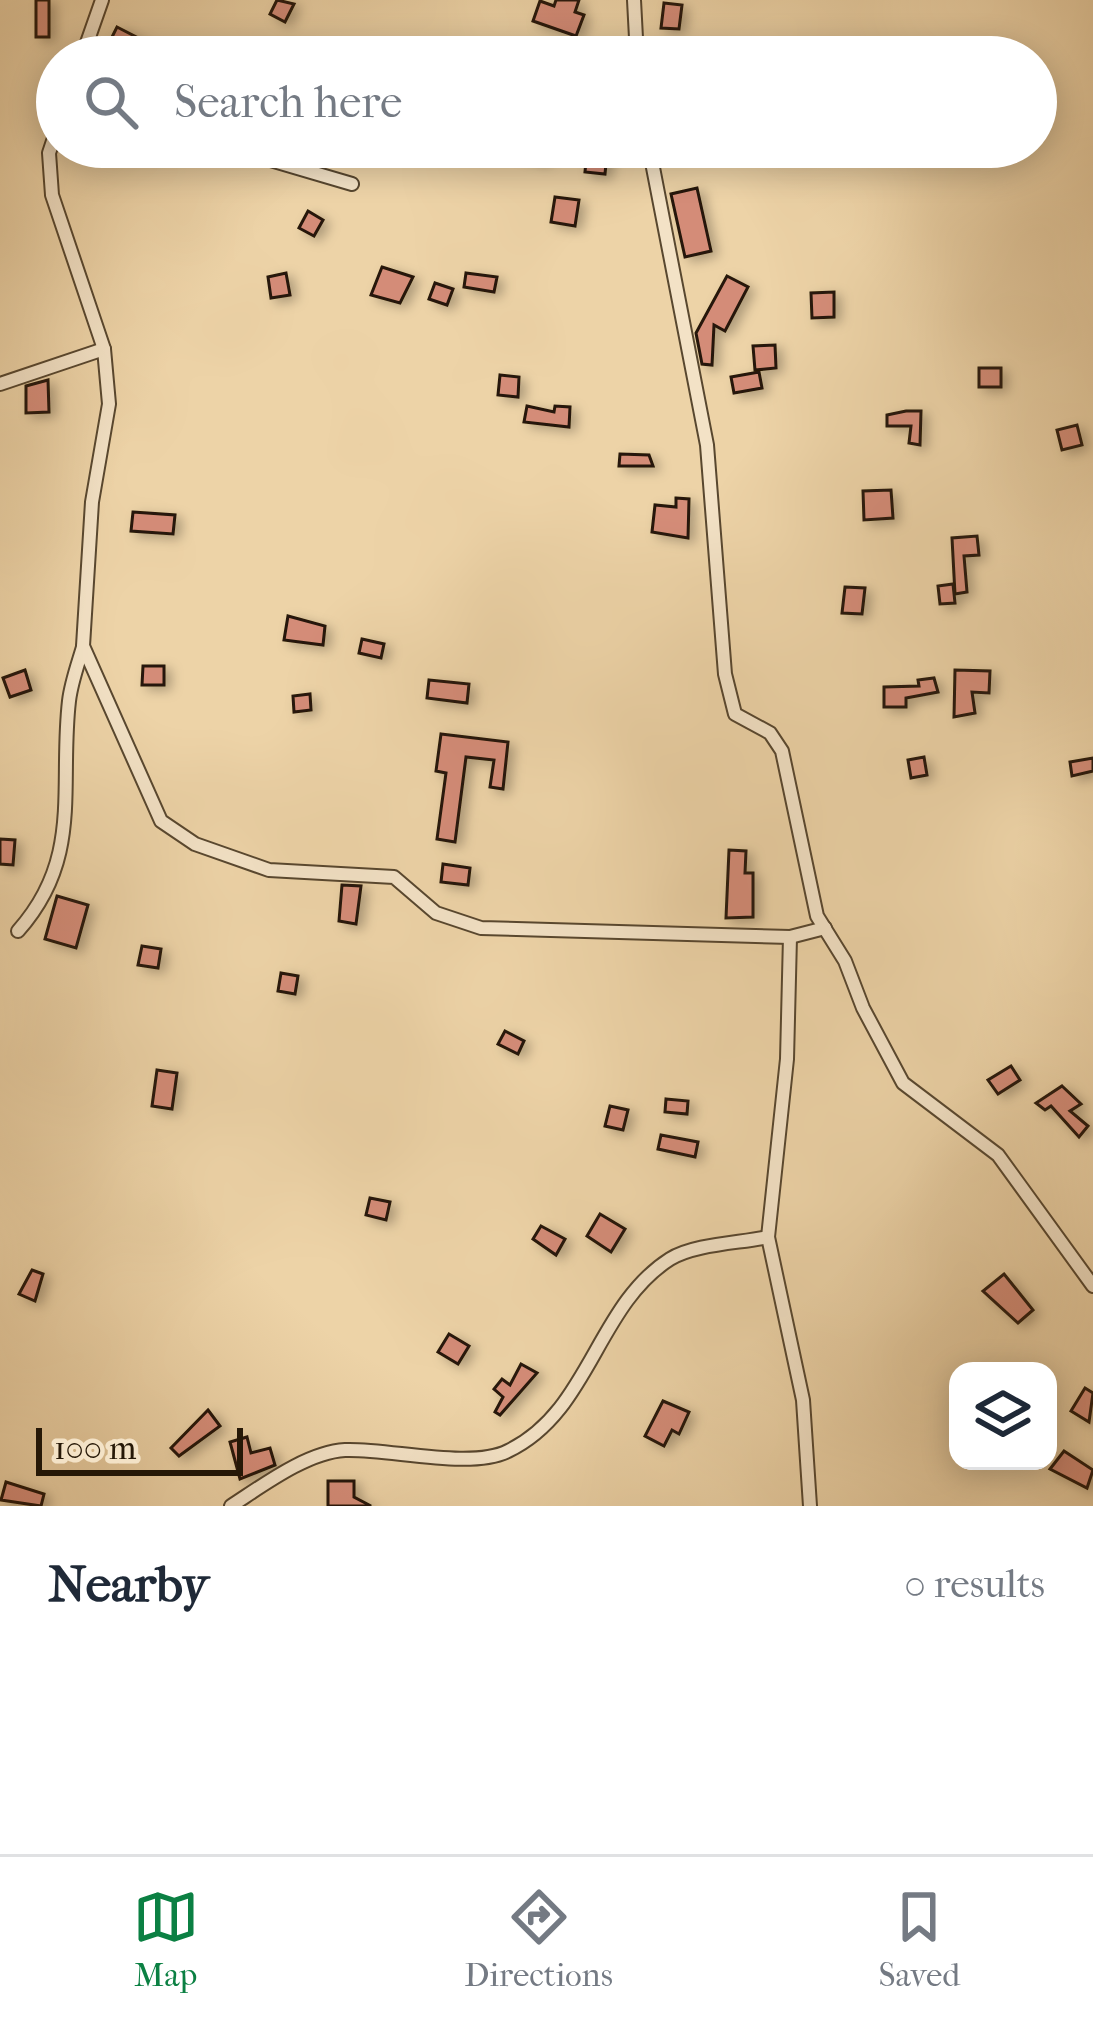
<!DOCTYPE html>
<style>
:root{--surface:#fff;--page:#f2f2f3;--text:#1f2937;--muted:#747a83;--line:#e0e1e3;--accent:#0b8043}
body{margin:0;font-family:"IM FELL French Canon",serif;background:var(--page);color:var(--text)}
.controls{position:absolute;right:36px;bottom:36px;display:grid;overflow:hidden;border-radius:24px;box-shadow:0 6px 30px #0003}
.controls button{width:108px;height:108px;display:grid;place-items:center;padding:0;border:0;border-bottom:3px solid var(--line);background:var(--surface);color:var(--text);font:60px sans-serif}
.scale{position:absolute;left:36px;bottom:30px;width:207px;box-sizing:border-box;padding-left:12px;border:6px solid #261807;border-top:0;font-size:33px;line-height:42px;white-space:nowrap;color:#261807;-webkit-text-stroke:9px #f3e2c6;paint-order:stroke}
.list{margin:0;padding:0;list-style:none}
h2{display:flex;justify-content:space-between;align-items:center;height:156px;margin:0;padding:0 48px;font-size:51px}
h2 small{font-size:39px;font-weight:400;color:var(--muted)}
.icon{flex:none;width:66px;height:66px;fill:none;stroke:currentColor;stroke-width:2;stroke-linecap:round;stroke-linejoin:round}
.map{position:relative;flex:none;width:1093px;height:1506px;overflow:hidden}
.search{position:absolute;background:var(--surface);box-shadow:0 6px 30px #0003;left:36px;right:36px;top:36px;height:132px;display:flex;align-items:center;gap:30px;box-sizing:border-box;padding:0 42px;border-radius:66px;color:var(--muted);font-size:45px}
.sheet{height:348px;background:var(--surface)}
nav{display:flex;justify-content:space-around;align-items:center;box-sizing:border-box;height:168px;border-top:3px solid var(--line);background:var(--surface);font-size:33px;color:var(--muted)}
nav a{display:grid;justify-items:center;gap:6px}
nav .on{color:var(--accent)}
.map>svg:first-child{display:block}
</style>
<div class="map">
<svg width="1093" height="1506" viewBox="0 0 1093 1506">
<defs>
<filter id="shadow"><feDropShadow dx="6" dy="4" stdDeviation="6" flood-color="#0004"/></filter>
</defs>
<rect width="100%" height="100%" fill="#edd3a7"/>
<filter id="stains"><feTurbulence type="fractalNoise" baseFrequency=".00167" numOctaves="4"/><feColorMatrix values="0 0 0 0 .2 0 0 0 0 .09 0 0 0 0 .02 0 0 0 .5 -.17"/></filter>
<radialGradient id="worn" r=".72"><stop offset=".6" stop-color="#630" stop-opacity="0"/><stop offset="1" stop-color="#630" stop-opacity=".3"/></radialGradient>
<g fill="#d48c78" stroke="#261807" stroke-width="3" filter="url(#shadow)">
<rect x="36" y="0" width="13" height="37"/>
<path d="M277,0L294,4L285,22L270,14Z"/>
<path d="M556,0H579L575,12L584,15L576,36L533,21L540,1L554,6Z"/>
<path d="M664,3L682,5L679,29L661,28Z"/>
<path d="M117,27L144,41L141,48L161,57H122L106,49Z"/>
<path d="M503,147H546L542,161Z"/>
<path d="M587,151L607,153L605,174L585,172Z"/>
<path d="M697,188L711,251L685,257L671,194Z"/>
<path d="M555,197L579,200L575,226L551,222Z"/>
<path d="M308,211L323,220L314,236L299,228Z"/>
<path d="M382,267L413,277L400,303L371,295Z"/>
<path d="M286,273L290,295L271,298L268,277Z"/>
<path d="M466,273L497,277L494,292L464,287Z"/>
<path d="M727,276L748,287L725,331L714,325L712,365L702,364L696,333Z"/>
<path d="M435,283L453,289L447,305L429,299Z"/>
<path d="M834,292V317L812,318L811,293Z"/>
<path d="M775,345L776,368L755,370L753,346Z"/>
<rect x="979" y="368" width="22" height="19"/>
<path d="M759,372L762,388L734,393L731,377Z"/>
<path d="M500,375L519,377L518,397L498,395Z"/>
<path d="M48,380L49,412L26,413V386Z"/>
<path d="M527,406L554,412L555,406L570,407L569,427L524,422Z"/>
<path d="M906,411H921L920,445L909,443L911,426H887V415Z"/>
<path d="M1077,425L1082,445L1062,450L1057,430Z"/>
<path d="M620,454L649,455L653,466H619Z"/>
<path d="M891,490L893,518L864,520L863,491Z"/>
<path d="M676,498L689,499L688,538L652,532L655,505L676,507Z"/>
<path d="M133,512L175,515L173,534L131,531Z"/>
<path d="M977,536L979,555L964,556L967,592L955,594L952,538Z"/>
<path d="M953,584L955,603L940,604L938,586Z"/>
<path d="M845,587L865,588L862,614L842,613Z"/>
<path d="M288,616L325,626L323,645L284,640Z"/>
<path d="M362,639L384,644L381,658L359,653Z"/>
<path d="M143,666H164V685H142Z"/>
<path d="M25,670L31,690L10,697L3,678Z"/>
<path d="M955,670L990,671L989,693L972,692L975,713L954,717Z"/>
<path d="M934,678L938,692L906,698V707H884V687L919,686L918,680Z"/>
<path d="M429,680L469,684L467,703L427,698Z"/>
<path d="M310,694L311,710L294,712L293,696Z"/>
<path d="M441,734L508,742L503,789L490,787L494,760L466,757L455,842L437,839L446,773L436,771Z"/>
<path d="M924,757L927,775L911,778L908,760Z"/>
<path d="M1093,758V771L1072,776L1070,762Z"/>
<path d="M0,839L15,840L13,865L0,864Z"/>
<path d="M729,850L746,851L745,873H753V917L726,918Z"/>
<path d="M443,864L470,868L468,885L441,882Z"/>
<path d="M342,885L361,886L356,924L339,921Z"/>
<path d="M57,896L88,905L76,948L45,939Z"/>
<path d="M142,946L161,949L158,968L138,965Z"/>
<path d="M281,973L298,976L295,994L278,991Z"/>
<path d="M505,1031L524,1041L518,1054L498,1044Z"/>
<path d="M1011,1066L1020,1080L998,1094L988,1080Z"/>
<path d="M157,1070L177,1073L172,1109L152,1106Z"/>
<path d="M1062,1086L1081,1104L1070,1111L1088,1126L1079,1137L1051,1106L1045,1110L1036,1103Z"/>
<path d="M666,1099L688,1101L687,1114L665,1112Z"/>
<path d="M610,1106L628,1110L623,1130L605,1126Z"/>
<path d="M661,1135L698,1142L695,1157L658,1149Z"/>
<path d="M370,1198L390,1202L386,1220L366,1215Z"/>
<path d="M600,1214L625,1229L611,1252L587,1236Z"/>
<path d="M541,1226L565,1239L556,1255L533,1239Z"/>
<path d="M32,1270L43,1274L35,1301L19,1294Z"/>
<path d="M1004,1274L1033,1310L1018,1323L983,1291Z"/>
<path d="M449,1334L469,1346L458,1364L438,1352Z"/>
<path d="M521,1364L537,1373L500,1415L495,1412L503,1397L494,1389L502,1379L510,1385Z"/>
<path d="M1085,1388L1093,1393L1089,1422L1071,1411Z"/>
<path d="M663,1401L689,1412L679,1434L672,1430L664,1446L645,1436Z"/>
<path d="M208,1410L220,1426L179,1456L171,1448Z"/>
<path d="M247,1437L251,1453L270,1448L275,1465L240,1479L230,1442Z"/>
<path d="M1064,1451L1093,1470L1087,1488L1050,1469Z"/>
<path d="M328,1481H354V1497L371,1506H328Z"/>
<path d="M6,1482L44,1494L41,1506L1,1500Z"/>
</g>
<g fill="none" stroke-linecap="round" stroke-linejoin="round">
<defs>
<g id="minor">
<path d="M634,0L637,57"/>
<path d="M82,57L102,0"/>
<path d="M57,129L49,153L52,195L104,349L109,404L92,502L83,646L161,821L195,844L269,870L394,877L436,913L481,928L790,937L825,928"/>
<path d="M226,147L352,184"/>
<path d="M649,147L707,445L725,674L735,714L770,733L782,751L817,916L845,961L863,1008L903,1083L998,1155L1093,1286"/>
<path d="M0,384L104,349"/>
<path d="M18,931C83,858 59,788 69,701C71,683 78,664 83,647"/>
<path d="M790,937L787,1059L768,1237L803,1400L810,1506"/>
<path d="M231,1506C262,1486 307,1452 345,1450C388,1448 470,1470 508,1451C590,1412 596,1306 670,1259C694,1244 740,1243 768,1237"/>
</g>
</defs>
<use href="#minor" stroke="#58472f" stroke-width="16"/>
<use href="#minor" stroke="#f3e2c6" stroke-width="12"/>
</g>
<rect width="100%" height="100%" filter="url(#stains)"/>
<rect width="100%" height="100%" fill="url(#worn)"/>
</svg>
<div class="controls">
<button><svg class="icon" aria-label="layers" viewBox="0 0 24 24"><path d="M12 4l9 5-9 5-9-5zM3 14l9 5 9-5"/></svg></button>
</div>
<div class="scale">100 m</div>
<div class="search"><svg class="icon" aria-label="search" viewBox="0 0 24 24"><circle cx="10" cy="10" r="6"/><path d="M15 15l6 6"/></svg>Search here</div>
</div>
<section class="sheet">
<h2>Nearby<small>0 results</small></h2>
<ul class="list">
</ul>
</section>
<nav>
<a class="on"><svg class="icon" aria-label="map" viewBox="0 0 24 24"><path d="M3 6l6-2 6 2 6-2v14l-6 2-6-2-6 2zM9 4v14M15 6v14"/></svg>Map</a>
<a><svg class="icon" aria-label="directions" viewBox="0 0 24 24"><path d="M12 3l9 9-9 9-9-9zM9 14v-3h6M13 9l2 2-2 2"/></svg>Directions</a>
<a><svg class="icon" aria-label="saved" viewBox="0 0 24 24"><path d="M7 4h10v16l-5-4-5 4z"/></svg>Saved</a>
</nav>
